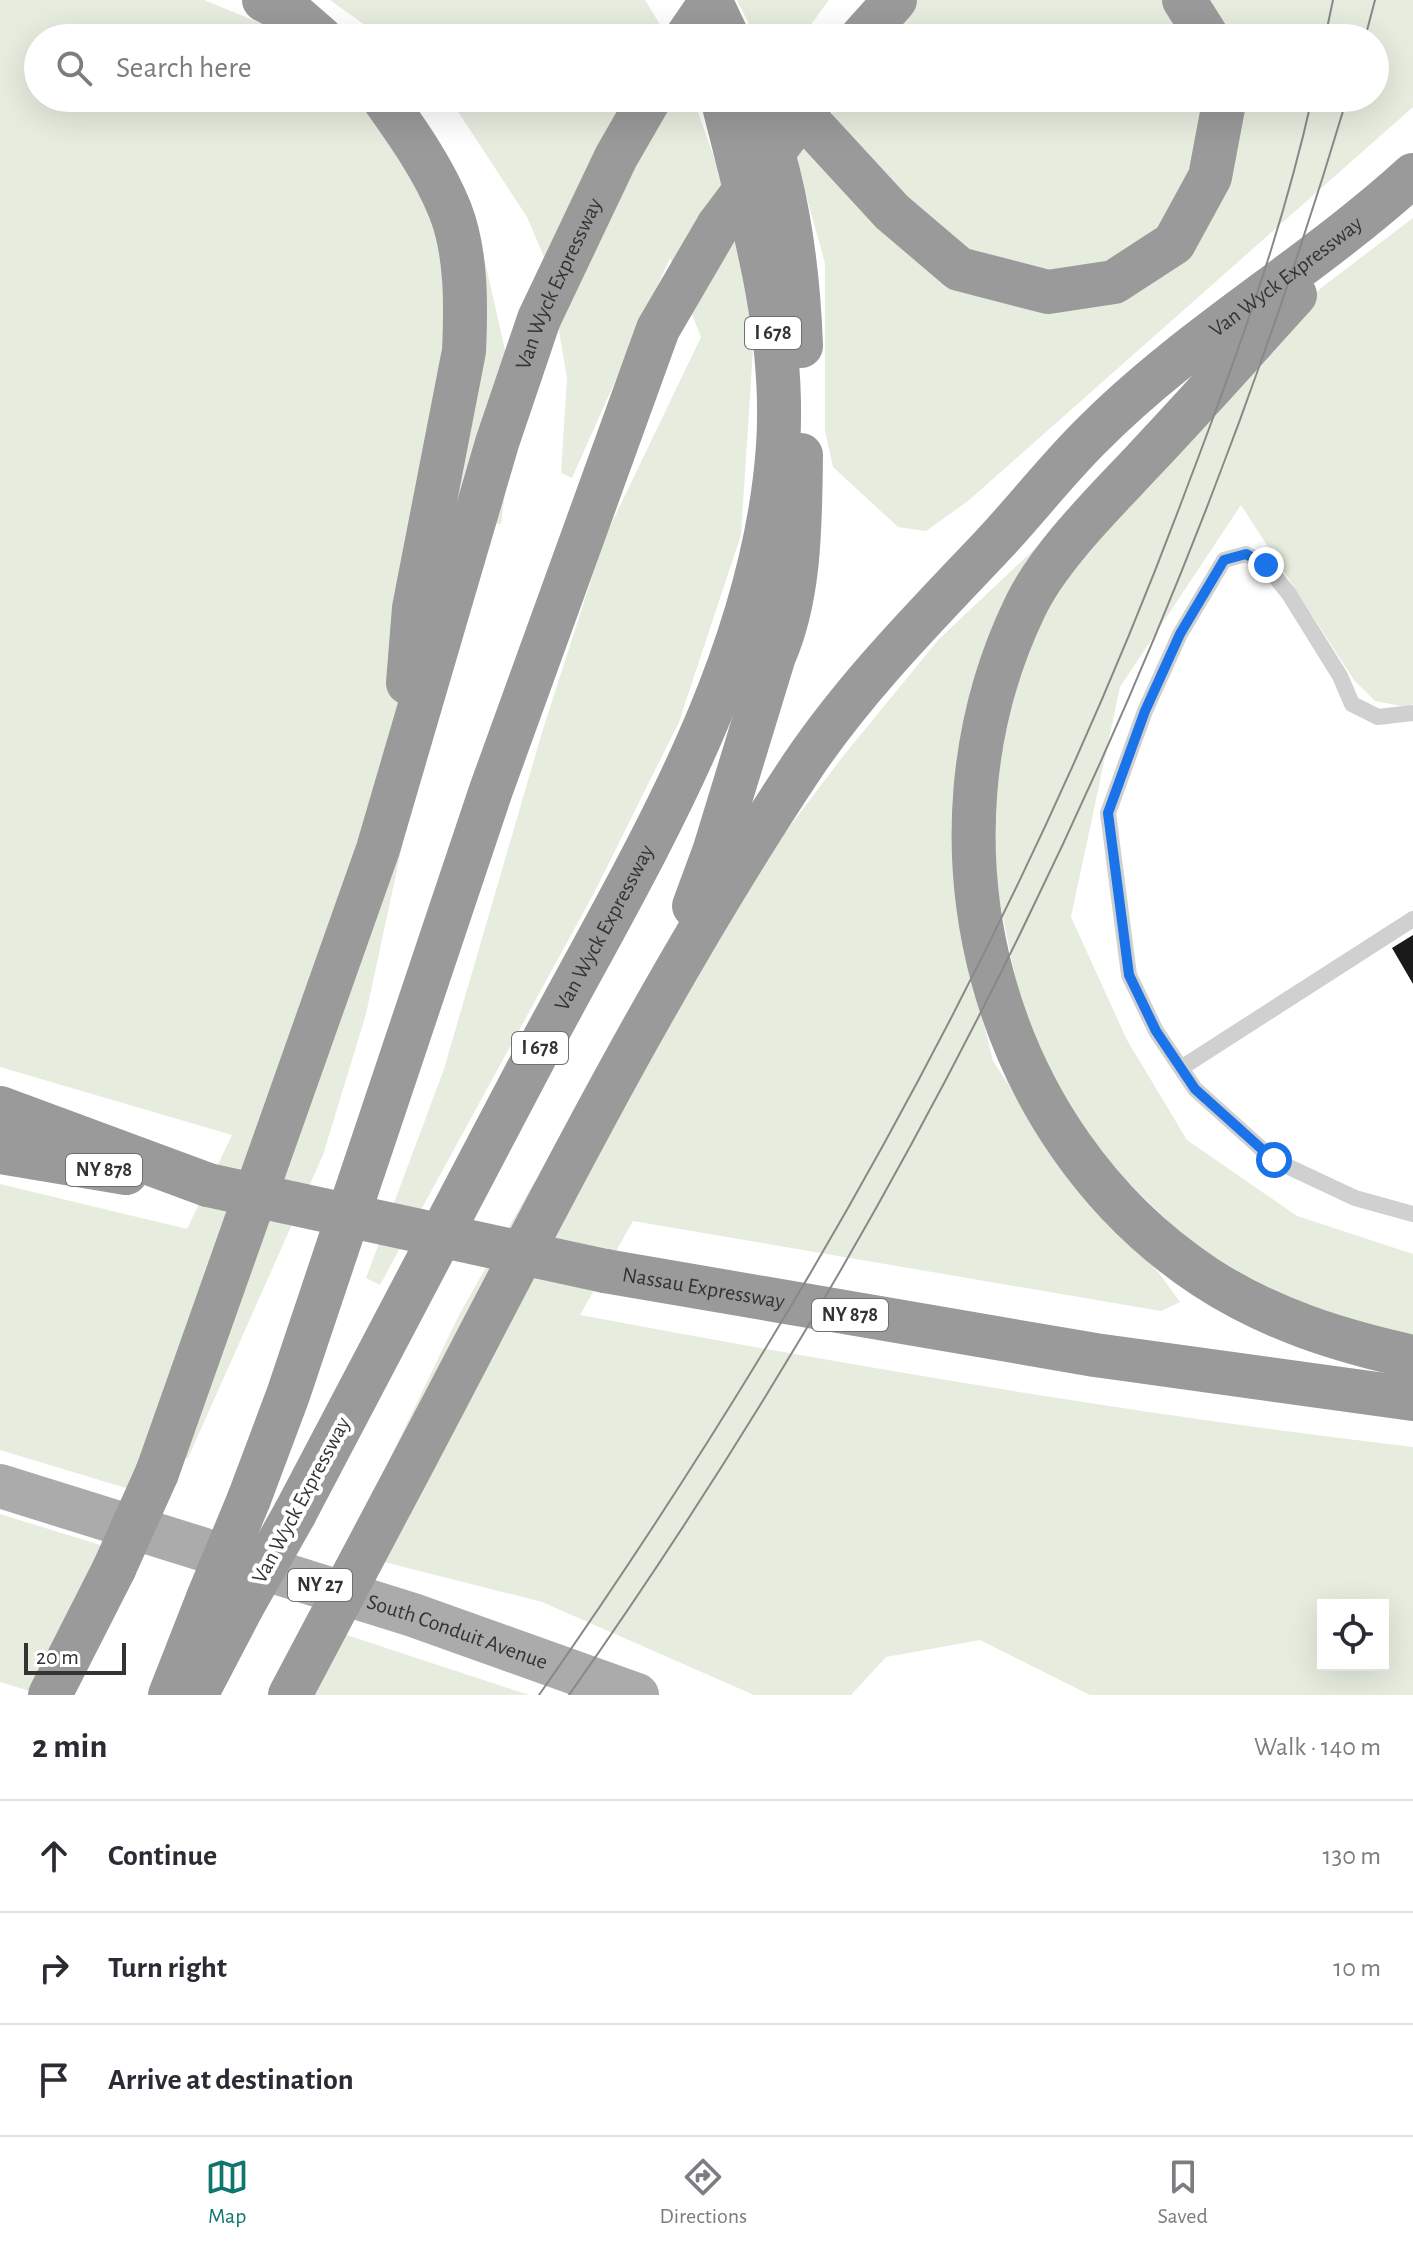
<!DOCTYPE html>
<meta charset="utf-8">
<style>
:root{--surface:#fff;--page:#f2f2f3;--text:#2b2b33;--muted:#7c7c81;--line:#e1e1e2;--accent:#0f766e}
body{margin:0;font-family:"Alegreya Sans",sans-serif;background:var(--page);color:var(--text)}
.controls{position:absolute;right:24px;bottom:24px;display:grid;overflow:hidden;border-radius:0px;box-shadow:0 8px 32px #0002}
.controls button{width:72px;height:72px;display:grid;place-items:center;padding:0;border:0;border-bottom:2px solid var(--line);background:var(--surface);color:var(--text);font:40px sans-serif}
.scale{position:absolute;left:24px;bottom:20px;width:102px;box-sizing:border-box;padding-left:8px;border:4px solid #333;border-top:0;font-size:22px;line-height:28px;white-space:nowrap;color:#333;-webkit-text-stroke:6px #fff;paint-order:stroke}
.stop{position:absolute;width:24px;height:24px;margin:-18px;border:6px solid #1a73e8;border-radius:50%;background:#fff}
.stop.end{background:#1a73e8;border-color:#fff;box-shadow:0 2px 8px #0008}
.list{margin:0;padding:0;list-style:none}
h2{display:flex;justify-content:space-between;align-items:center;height:104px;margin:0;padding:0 32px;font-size:34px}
h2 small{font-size:26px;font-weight:400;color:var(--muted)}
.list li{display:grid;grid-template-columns:52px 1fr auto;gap:24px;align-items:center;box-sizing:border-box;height:112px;padding:0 32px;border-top:2px solid var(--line)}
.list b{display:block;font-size:30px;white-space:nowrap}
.list em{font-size:26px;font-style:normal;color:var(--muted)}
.icon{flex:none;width:44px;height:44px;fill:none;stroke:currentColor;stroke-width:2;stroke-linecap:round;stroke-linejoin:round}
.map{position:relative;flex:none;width:1413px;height:1695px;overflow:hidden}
.search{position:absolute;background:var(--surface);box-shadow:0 8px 32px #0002;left:24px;right:24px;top:24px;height:88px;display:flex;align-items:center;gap:20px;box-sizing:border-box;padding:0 28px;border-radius:44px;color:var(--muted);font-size:30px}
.sheet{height:440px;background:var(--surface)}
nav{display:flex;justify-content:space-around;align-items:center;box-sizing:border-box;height:112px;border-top:2px solid var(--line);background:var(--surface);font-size:22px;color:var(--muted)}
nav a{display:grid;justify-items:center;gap:4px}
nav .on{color:var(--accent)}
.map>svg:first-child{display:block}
</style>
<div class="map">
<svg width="1413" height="1695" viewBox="0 0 1413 1695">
<rect width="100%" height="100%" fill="#fff"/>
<g fill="#e6ecde" fill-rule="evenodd">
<path d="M0,0H204L297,38H38V98H371L484,258L511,376L509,462L501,524L488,523L413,795L366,1014L323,1155L188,1458L165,1456L149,1495L0,1450V1184L187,1229L232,1135L0,1067Z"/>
<path d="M330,0H645L668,38H383Z"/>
<path d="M737,0H829L801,38H756Z"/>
<path d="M913,0H1413V107L968,501L926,531L898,527L833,467L825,431V263L779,98L810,144L843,98H1375V38H886Z"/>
<path d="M449,98H693L740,230L753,349L741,535L679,722L594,893L380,1285L366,1278L444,1069L543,729L605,537L701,337L670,258L572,478L561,473L567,378L555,307L564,304L527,217Z"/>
<path d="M1413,218V704L1407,707L1375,701L1354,680L1241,505L1120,687L1071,917L1127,1040L1187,1140L1297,1216L1413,1254V1339L1340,1326L1204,1256L1078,1134L1024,1020L989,849L993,750L1037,627L1118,500L1321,288Z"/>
<path d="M1043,541L965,946L993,1061L1060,1163L1159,1273L1180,1302L1161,1311L633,1221L580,1315C857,1367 1133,1414 1413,1447V1695H1090L980,1640L886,1657L851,1695H754L542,1602L345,1552L459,1315L532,1186L660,997L844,755L939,639ZM1323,1605H1383V1665H1323Z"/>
<path d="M0,1514L123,1552L43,1695L0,1682Z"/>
<path d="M307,1622L529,1695H271Z"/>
</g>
<path fill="#1a1a1a" d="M1413,935V984L1392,948Z"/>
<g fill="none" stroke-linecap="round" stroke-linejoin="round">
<g stroke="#d0d0d0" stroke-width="16">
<path d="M1413,713L1378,717L1352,704L1340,676L1289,594L1266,565L1246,554L1224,560L1180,634L1145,711L1108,813L1129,975L1156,1031L1195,1089L1274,1160L1355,1198L1413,1214"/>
<path d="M1181,1068L1413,919"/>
</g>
<path stroke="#ababab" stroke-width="44" id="s1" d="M0,1486L413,1615L637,1695"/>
<g stroke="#9a9a9a" stroke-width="44">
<path d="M264,0L298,18L321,38"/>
<path d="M710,0L728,38"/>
<path d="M1184,0L1208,38"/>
<path d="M861,38L895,0"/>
<path d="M383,98C408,133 434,170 450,210C467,253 466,307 464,351L414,608L408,683"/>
<path d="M754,98C786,176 798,262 801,346"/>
<path d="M787,98L892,212L959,269L1048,292L1114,282L1174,243L1210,177L1223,108L1222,98"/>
<path d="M1295,295C1245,350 1195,406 1144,460C1105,502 1050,555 1025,607C913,839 989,1134 1205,1277C1269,1319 1340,1341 1413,1357"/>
<path d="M694,906L715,849L774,656C801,595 800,520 801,455"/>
<path d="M0,1108L208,1185"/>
<path d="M0,1152L126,1173"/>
<path id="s2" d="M605,1271L1095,1355L1413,1399"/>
<path id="s3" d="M157,1473L378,849L497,443L539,319L616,157L650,98"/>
<path d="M249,1499L288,1395L491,790L658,329L718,226"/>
<path id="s4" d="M392,1502C524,1254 647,999 803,765C858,684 926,616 992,546C1025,511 1055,472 1089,438C1187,338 1310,269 1413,175"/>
<path id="s5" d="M295,1513C377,1356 459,1199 542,1043C642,856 763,663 778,446C786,329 750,210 722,98"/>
<path d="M50,1695L114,1569"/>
<path d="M170,1695L208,1598"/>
<path d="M196,1695L242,1607"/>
</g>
<g stroke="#888" stroke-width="2">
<path d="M1325,38L1333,0"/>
<path d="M1365,38L1375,0"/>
<path d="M539,1695C801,1321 1026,919 1186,490C1235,361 1282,233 1312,98"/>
<path d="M569,1695C912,1208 1177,669 1347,98"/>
</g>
<g stroke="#9a9a9a" stroke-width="44">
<path d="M686,38L712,0"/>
<path d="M718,226L814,98"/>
<path d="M208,1185L605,1271"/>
<path d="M114,1569L157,1473"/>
<path d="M208,1598L249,1499"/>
<path d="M242,1607L295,1513"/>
<path d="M290,1695L392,1502"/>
</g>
</g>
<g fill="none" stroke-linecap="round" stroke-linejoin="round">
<path stroke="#1a73e8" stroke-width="10" d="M1266,565L1246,554L1224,560L1180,634L1145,711L1108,813L1129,975L1156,1031L1195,1089L1274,1160"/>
</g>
<g text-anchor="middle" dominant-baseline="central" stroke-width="8" stroke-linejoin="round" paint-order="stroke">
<g fill="#fff" stroke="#707070" stroke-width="2">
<rect x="745" y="317" width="56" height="32" rx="6"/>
<rect x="512" y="1032" width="56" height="32" rx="6"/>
<rect x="66" y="1154" width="76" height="32" rx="6"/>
<rect x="812" y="1299" width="76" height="32" rx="6"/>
<rect x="288" y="1569" width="64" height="32" rx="6"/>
</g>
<g font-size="20" font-weight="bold" fill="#333">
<text x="773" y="333">I 678</text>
<text x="540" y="1048">I 678</text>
<text x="104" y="1170">NY 878</text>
<text x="850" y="1315">NY 878</text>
<text x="320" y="1585">NY 27</text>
</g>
<g font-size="22" fill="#333" stroke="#fff">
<text stroke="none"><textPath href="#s4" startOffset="1534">Van Wyck Expressway</textPath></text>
<text stroke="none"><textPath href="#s3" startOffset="1256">Van Wyck Expressway</textPath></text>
<text stroke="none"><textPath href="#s5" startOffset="662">Van Wyck Expressway</textPath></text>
<text stroke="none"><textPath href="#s2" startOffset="100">Nassau Expressway</textPath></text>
<text transform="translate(301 1500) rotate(-62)">Van Wyck Expressway</text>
<text stroke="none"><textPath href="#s1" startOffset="480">South Conduit Avenue</textPath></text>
</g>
</g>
</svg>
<div class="controls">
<button><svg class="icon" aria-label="locate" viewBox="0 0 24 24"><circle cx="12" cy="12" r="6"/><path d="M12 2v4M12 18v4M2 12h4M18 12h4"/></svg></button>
</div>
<div class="scale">20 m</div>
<div class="stop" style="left:1274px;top:1160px"></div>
<div class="stop end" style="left:1266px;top:565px"></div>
<div class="search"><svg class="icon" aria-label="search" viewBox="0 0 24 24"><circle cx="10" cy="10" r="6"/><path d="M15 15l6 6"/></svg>Search here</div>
</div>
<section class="sheet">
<h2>2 min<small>Walk · 140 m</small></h2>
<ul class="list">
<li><svg class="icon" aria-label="ahead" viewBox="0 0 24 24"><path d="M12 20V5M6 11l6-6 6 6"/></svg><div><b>Continue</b></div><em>130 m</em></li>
<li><svg class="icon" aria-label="right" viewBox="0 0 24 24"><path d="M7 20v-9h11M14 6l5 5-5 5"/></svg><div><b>Turn right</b></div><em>10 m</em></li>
<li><svg class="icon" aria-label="arrive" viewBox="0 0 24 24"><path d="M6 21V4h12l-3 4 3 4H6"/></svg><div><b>Arrive at destination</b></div></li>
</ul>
</section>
<nav>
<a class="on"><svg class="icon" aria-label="map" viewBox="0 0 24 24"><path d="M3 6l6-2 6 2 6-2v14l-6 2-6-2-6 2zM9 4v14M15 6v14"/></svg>Map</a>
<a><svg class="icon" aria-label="directions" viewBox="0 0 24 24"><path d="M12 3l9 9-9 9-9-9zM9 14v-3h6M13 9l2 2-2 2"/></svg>Directions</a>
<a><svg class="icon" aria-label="saved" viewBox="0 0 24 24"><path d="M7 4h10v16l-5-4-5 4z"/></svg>Saved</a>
</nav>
